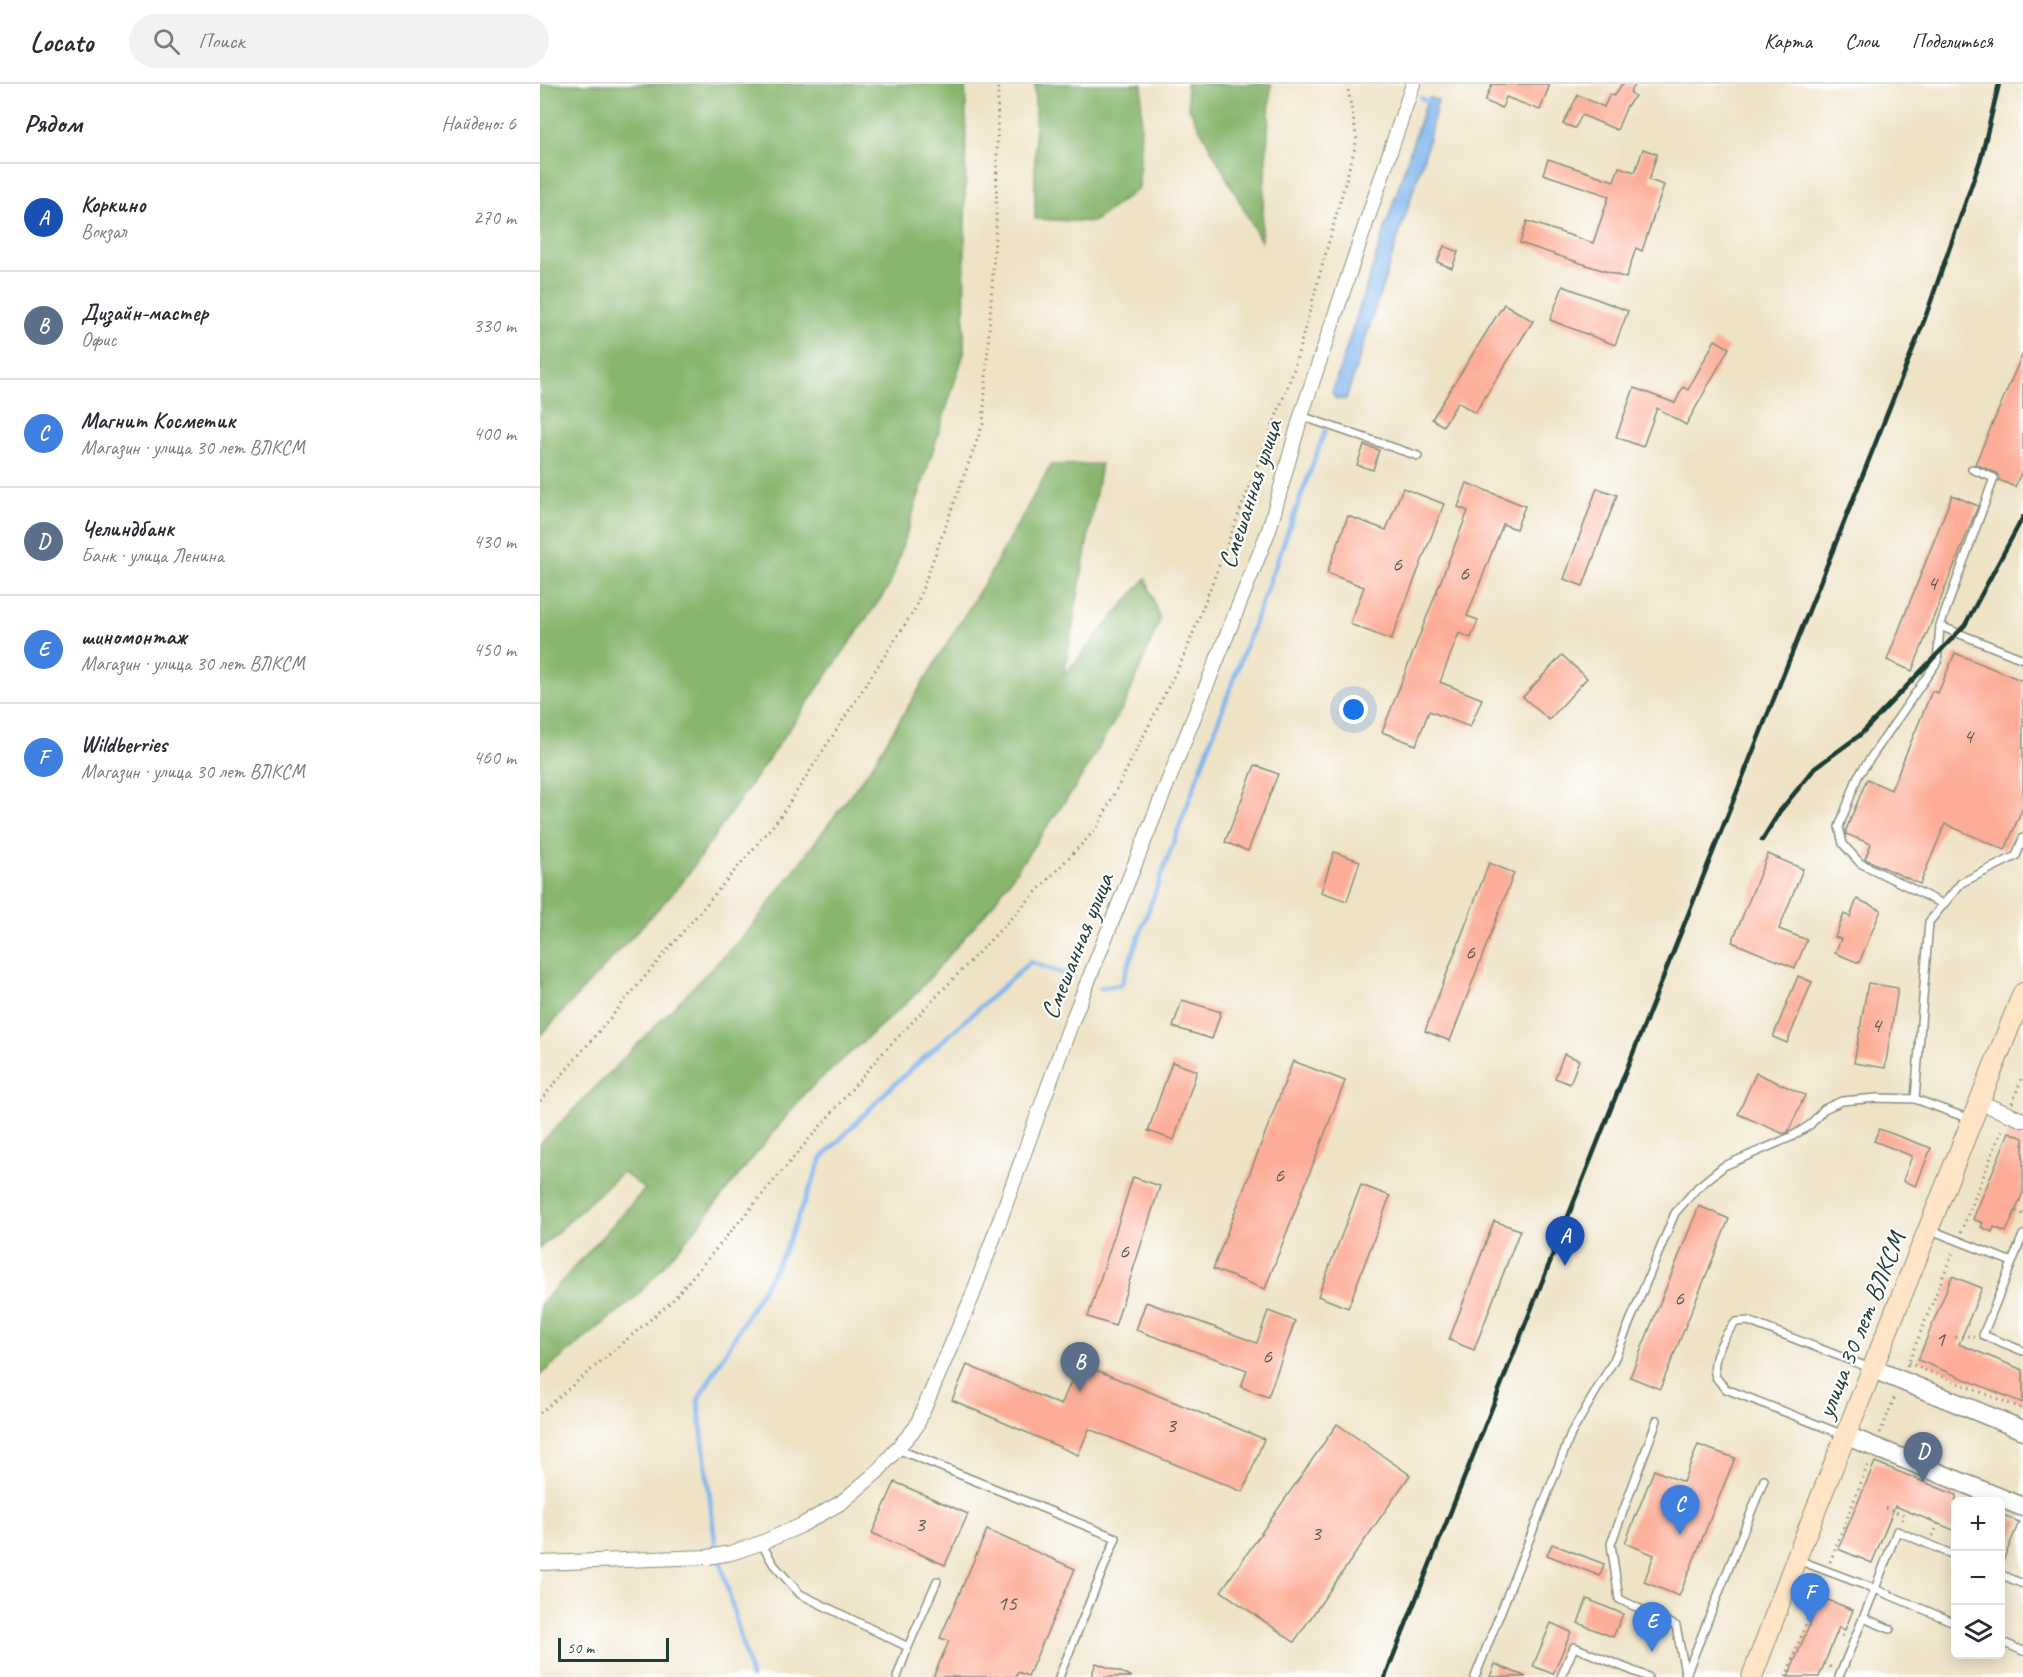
<!DOCTYPE html>
<html lang="ru">
<meta charset="utf-8">
<style>
:root{--surface:#fff;--page:#f2f2f3;--text:#2b2b33;--muted:#7c7c81;--line:#e1e1e2;--accent:#c8321e}
body{margin:0;font-family:Caveat,sans-serif;background:var(--page);color:var(--text)}
.controls{position:absolute;right:18px;bottom:18px;display:grid;overflow:hidden;border-radius:9px;box-shadow:0 3px 15px #0003}
.controls button{width:54px;height:54px;display:grid;place-items:center;padding:0;border:0;border-bottom:2px solid var(--line);background:var(--surface);color:var(--text);font:30px sans-serif}
.scale{position:absolute;left:18px;bottom:15px;width:111px;box-sizing:border-box;padding-left:6px;border:3px solid #1f3d34;border-top:0;font-size:16px;line-height:21px;white-space:nowrap;color:#1f3d34;-webkit-text-stroke:4px #fff;paint-order:stroke}
.you{position:absolute;left:814px;top:626px;width:21px;height:21px;margin:-15px;border:4px solid #fff;border-radius:50%;background:#1a73e8;box-shadow:0 0 0 9px #1a73e833}
.badge{display:grid;place-items:center;width:39px;height:39px;border-radius:50%;background:var(--accent);color:#fff;font-size:20px;font-weight:700}
.pin{position:absolute;translate:-50% -50px;filter:drop-shadow(0 2px 3px #0008)}
.pin::after{content:'';position:absolute;top:32px;width:21px;height:18px;background:inherit;clip-path:polygon(0 0,100% 0,50% 100%)}
.list{margin:0;padding:0;list-style:none}
h2{display:flex;justify-content:space-between;align-items:center;height:78px;margin:0;padding:0 24px;font-size:26px}
h2 small{font-size:20px;font-weight:400;color:var(--muted)}
.list li{display:grid;grid-template-columns:39px 1fr auto;gap:18px;align-items:center;box-sizing:border-box;height:108px;padding:0 24px;border-top:2px solid var(--line)}
.list b{display:block;font-size:22px;white-space:nowrap}
.list p{margin:0;font-size:20px;white-space:nowrap;color:var(--muted)}
.list em{font-size:20px;font-style:normal;color:var(--muted)}
.icon{flex:none;width:33px;height:33px;fill:none;stroke:currentColor;stroke-width:2;stroke-linecap:round;stroke-linejoin:round}
.map{position:relative;flex:none;width:1483px;height:1593px;overflow:hidden}
header{display:flex;align-items:center;gap:36px;box-sizing:border-box;height:84px;padding:0 30px;background:var(--surface);border-bottom:2px solid var(--line)}
header strong{font-size:28px}
nav{display:flex;gap:33px;margin-inline-start:auto;font-size:21px}
.search{width:420px;height:54px;background:var(--page);display:flex;align-items:center;gap:15px;box-sizing:border-box;padding:0 21px;border-radius:33px;color:var(--muted);font-size:22px}
main{display:flex}
aside{flex:1;background:var(--surface)}
.map>svg:first-child{display:block}
</style>
<header>
<strong>Locato</strong>
<div class="search"><svg class="icon" aria-label="search" viewBox="0 0 24 24"><circle cx="10" cy="10" r="6"/><path d="M15 15l6 6"/></svg>Поиск</div>
<nav><a>Карта</a><a>Слои</a><a>Поделиться</a></nav>
</header>
<main>
<aside>
<h2>Рядом<small>Найдено: 6</small></h2>
<ul class="list">
<li><span class="badge" style="background:#1a4fb4">A</span><div><b>Коркино</b><p>Вокзал</p></div><em>270 m</em></li>
<li><span class="badge" style="background:#5c6f8a">B</span><div><b>Дизайн-мастер</b><p>Офис</p></div><em>330 m</em></li>
<li><span class="badge" style="background:#3f7fe0">C</span><div><b>Магнит Косметик</b><p>Магазин · улица 30 лет ВЛКСМ</p></div><em>400 m</em></li>
<li><span class="badge" style="background:#5c6f8a">D</span><div><b>Челиндбанк</b><p>Банк · улица Ленина</p></div><em>430 m</em></li>
<li><span class="badge" style="background:#3f7fe0">E</span><div><b>шиномонтаж</b><p>Магазин · улица 30 лет ВЛКСМ</p></div><em>450 m</em></li>
<li><span class="badge" style="background:#3f7fe0">F</span><div><b>Wildberries</b><p>Магазин · улица 30 лет ВЛКСМ</p></div><em>460 m</em></li>
</ul>
</aside>
<div class="map">
<svg width="1483" height="1593" viewBox="0 0 1483 1593">
<rect width="100%" height="100%" fill="#fff"/>
<filter id="ink" filterUnits="userSpaceOnUse"><feTurbulence type="fractalNoise" baseFrequency=".0167" numOctaves="2"/><feDisplacementMap in="SourceGraphic" scale="12" xChannelSelector="R" yChannelSelector="G"/><feConvolveMatrix kernelMatrix="1 2 1 2 8 2 1 2 1" color-interpolation-filters="sRGB"/></filter>
<filter id="wash" filterUnits="userSpaceOnUse"><feTurbulence type="fractalNoise" baseFrequency=".008" numOctaves="4" result="noise"/><feDisplacementMap in="SourceGraphic" scale="24" xChannelSelector="R" yChannelSelector="G"/><feGaussianBlur stdDeviation="1.35" result="paint"/><feColorMatrix in="noise" values="0 0 0 0 0 0 0 0 0 0 0 0 0 0 0 0 0 1.4 0 .05"/><feComposite in="paint" operator="in"/></filter>
<g filter="url(#wash)">
<rect width="100%" height="100%" fill="#efe3c6"/>
<g fill="#88b66e" stroke="#547a51" stroke-width="1.5">
<path d="M0,0H425L426,18L424,269L350,501L141,800L0,952Z"/>
<path d="M495,0H602L599,104L553,138L495,135Z"/>
<path d="M646,0H731L721,157L649,24Z"/>
<path d="M561,380L524,591L606,494L620,536L586,618L535,703L453,820L374,912L265,1009L153,1148L96,1213L0,1291V1221L105,1105L82,1088L0,1164V1060L211,844L329,686L447,495L511,381Z"/>
</g>
<path fill="#7fb5ee" stroke="#4f7991" stroke-width="1.5" d="M889,14L898,16L885,70L806,315H796L792,309L884,24Z"/>
<g fill="none" stroke-linecap="round" stroke-linejoin="round">
<g stroke="#7fb5ee" stroke-width="4.5">
<path d="M881,14L890,19"/>
<path d="M560,904L581,901L785,347"/>
<path d="M211,1593L175,1457L158,1316L244,1168L282,1074L347,1007L490,878L533,893"/>
</g>
</g>
<g id="blocks">
<g fill="#fdad97">
<path d="M952,0H1010L1000,26L966,13L962,24L945,17Z"/>
<path d="M1082,0H1096L1090,8L1095,12L1087,22L1077,46L1042,31L1035,44L1023,40L1038,11L1064,23L1070,10L1074,12Z"/>
<path d="M1103,65L1117,70L1109,96L1124,101L1102,167L1096,164L1086,194L980,159L987,137L1053,159L1069,112L1003,90L1008,75L1074,97L1079,83L1095,88Z"/>
<path d="M904,162L918,168L912,184L897,178Z"/>
<path d="M1023,202L1088,227L1075,261L1010,236Z"/>
<path d="M964,220L993,237L935,329L918,318L903,342L892,335Z"/>
<path d="M1175,256L1189,264L1146,341L1117,324L1103,363L1076,353L1094,304L1135,319L1143,303L1148,306Z"/>
<path d="M1483,269V384L1475,403L1459,396L1457,389L1435,380Z"/>
<path d="M824,361L839,366L833,386L817,381Z"/>
<path d="M927,399L985,422L976,445L963,440L927,532L938,536L931,554L919,549L900,598L942,615L930,643L889,627L876,661L842,648L928,427L918,423Z"/>
<path d="M863,404L904,420L851,556L810,540L824,503L787,489L808,432L846,446Z"/>
<path d="M1057,404L1077,411L1043,502L1024,495Z"/>
<path d="M1412,411L1438,422L1372,587L1347,576Z"/>
<path d="M1415,569L1483,597V723L1465,766L1405,740L1380,800L1325,775L1331,760L1306,750V746L1327,695L1351,706L1392,607L1398,609Z"/>
<path d="M1022,571L1047,594L1009,636L983,613Z"/>
<path d="M715,681L738,690L708,767L685,758Z"/>
<path d="M794,768L820,777L807,817L781,808Z"/>
<path d="M1228,770L1263,785L1239,845L1267,856L1255,884L1192,858Z"/>
<path d="M949,779L974,789L910,957L885,947Z"/>
<path d="M1317,815L1341,826L1319,879L1295,869L1301,855L1295,853L1304,830L1310,833Z"/>
<path d="M1258,892L1272,898L1247,959L1233,953Z"/>
<path d="M1328,899L1358,904L1345,984L1314,979Z"/>
<path d="M642,916L681,928L672,955L633,943Z"/>
<path d="M1024,970L1039,976L1030,1000L1015,994Z"/>
<path d="M753,977L805,997L725,1205L673,1185Z"/>
<path d="M632,978L657,987L634,1056L608,1047Z"/>
<path d="M1216,989L1265,1011L1248,1048L1244,1050L1198,1030Z"/>
<path d="M1339,1045L1391,1064L1376,1102L1363,1097L1372,1072L1334,1057Z"/>
<path d="M1469,1048L1483,1054V1109L1466,1148L1454,1143L1452,1148L1441,1143L1443,1139L1433,1135Z"/>
<path d="M593,1093L620,1102L575,1242L548,1233Z"/>
<path d="M821,1101L850,1112L808,1224L778,1212Z"/>
<path d="M1159,1122L1189,1135L1120,1305L1090,1293Z"/>
<path d="M954,1137L980,1146L934,1266L909,1256Z"/>
<path d="M1412,1192L1442,1204L1419,1260L1483,1286V1319L1378,1276Z"/>
<path d="M606,1218L717,1259L728,1227L755,1237L728,1313L701,1303L707,1286L596,1246Z"/>
<path d="M539,1279L724,1355L703,1408L549,1345L538,1371L412,1316L427,1281L521,1321Z"/>
<path d="M797,1340L870,1391L754,1558L681,1507Z"/>
<path d="M1158,1361L1195,1374L1139,1512L1104,1498L1114,1471L1085,1459L1114,1386L1143,1398Z"/>
<path d="M1335,1378L1416,1411V1447L1355,1422L1332,1479L1298,1465Z"/>
<path d="M355,1398L428,1430L405,1481L332,1449Z"/>
<path d="M1461,1430L1479,1438L1461,1482Z"/>
<path d="M447,1446L535,1485L488,1592L478,1588L476,1593H393L409,1557L400,1554Z"/>
<path d="M1012,1460L1064,1480L1060,1492L1007,1471Z"/>
<path d="M1281,1513L1313,1526L1305,1546L1299,1543L1279,1593H1248Z"/>
<path d="M1047,1515L1083,1530L1073,1553L1038,1539Z"/>
<path d="M1011,1539L1031,1548L1013,1590L993,1582Z"/>
<path d="M556,1579L591,1592V1593H551Z"/>
<path d="M955,1580L986,1593H950Z"/>
</g>
</g>
</g>
<g filter="url(#ink)">
<use href="#blocks" fill-opacity="0" stroke="#87907d" stroke-width="1.5"/>
<g fill="none" stroke-linecap="round" stroke-linejoin="round">
<defs>
<g id="service">
<path d="M761,332L878,372"/>
<path d="M1400,542L1483,575"/>
<path d="M1403,820L1320,779L1303,760L1299,743L1318,692L1397,578L1400,542L1454,394L1432,385"/>
<path d="M1375,1015L1389,838L1421,799L1476,772L1483,754"/>
<path d="M1391,1146L1472,1178"/>
<path d="M1483,1151L1443,1251L1483,1267"/>
<path d="M1117,1336L1071,1460L1079,1515L1136,1542L1146,1593"/>
<path d="M1304,1351L1186,1305C1183,1301 1178,1297 1176,1293C1170,1277 1185,1249 1196,1238L1208,1237L1330,1284"/>
<path d="M357,1365L576,1454L519,1593"/>
<path d="M221,1459L234,1481L260,1510L368,1563L357,1593"/>
<path d="M1416,1472L1357,1447L1335,1505L1416,1539"/>
<path d="M1258,1476L1335,1505L1299,1593"/>
<path d="M1460,1490L1483,1500"/>
<path d="M1323,1534L1350,1545"/>
<path d="M1460,1557L1483,1567"/>
<path d="M368,1563L397,1497"/>
<path d="M1146,1591L1224,1396"/>
<path d="M935,1593L1031,1350L1074,1276L1135,1129L1157,1104L1184,1082L1251,1053L1270,1041L1284,1025L1302,1017L1337,1014L1375,1015L1430,1035"/>
<path d="M1021,1593L1034,1563L1108,1593"/>
</g>
<g id="minor">
<path d="M1439,1018L1483,1036"/>
<path d="M0,1479L168,1473L191,1469L221,1459L260,1442L302,1418L337,1388L376,1343L432,1213L532,937L729,446L761,332L873,0"/>
</g>
<g id="tertiary">
<path d="M1333,1285L1483,1346"/>
<path d="M1307,1352L1483,1423"/>
</g>
<path id="secondary" d="M1212,1593L1256,1475L1483,909"/>
</defs>
<use href="#service" stroke="#87907d" stroke-width="10"/>
<use href="#minor" stroke="#87907d" stroke-width="16"/>
<use href="#tertiary" stroke="#87907d" stroke-width="21"/>
<use href="#secondary" stroke="#87907d" stroke-width="22"/>
<g stroke="#87907d" stroke-width="3" stroke-dasharray="1.5 4.5" stroke-linecap="butt">
<path d="M0,1017L240,733L375,525L443,340L456,139L458,0"/>
<path d="M1472,1019L1483,991"/>
<path d="M1476,1127L1483,1130"/>
<path d="M1421,1148L1463,1043"/>
<path d="M1415,1253L1434,1252"/>
<path d="M1368,1279L1483,1325"/>
<path d="M1367,1282L1414,1165"/>
<path d="M0,1329L131,1218L338,974L557,744L645,570L752,291L817,56L807,0"/>
<path d="M1340,1349L1356,1310"/>
<path d="M1345,1424L1364,1431L1361,1439"/>
<path d="M1393,1452L1398,1440"/>
<path d="M1290,1478L1329,1378"/>
<path d="M1296,1549L1306,1553"/>
<path d="M1284,1580L1293,1584"/>
<path d="M1246,1593L1283,1495"/>
</g>
<use href="#service" stroke="#fff" stroke-width="7"/>
<use href="#minor" stroke="#fff" stroke-width="14"/>
<use href="#tertiary" stroke="#fff" stroke-width="18"/>
<use href="#secondary" stroke="#ffe4c6" stroke-width="20"/>
<g stroke="#1f3d34" stroke-width="4.5">
<path d="M1222,756L1240,727L1275,684L1320,651L1425,541L1483,433"/>
<path d="M845,1593L1384,237L1441,74L1459,0"/>
</g>
</g>
</g>
<g text-anchor="middle" dominant-baseline="central" stroke-width="4.5" stroke-linejoin="round" paint-order="stroke">
<g font-size="22" fill="#56594d">
<text x="857" y="480">6</text>
<text x="924" y="489">6</text>
<text x="1392" y="499">4</text>
<text x="1428" y="652">4</text>
<text x="930" y="868">6</text>
<text x="1336" y="941">4</text>
<text x="739" y="1091">6</text>
<text x="584" y="1167">6</text>
<text x="1139" y="1214">6</text>
<text x="1400" y="1255">1</text>
<text x="727" y="1272">6</text>
<text x="631" y="1341">3</text>
<text x="380" y="1440">3</text>
<text x="776" y="1449">3</text>
<text x="467" y="1519">15</text>
</g>
<g font-size="26" fill="#1f3d34" stroke="#fff">
<text transform="translate(710 410) rotate(-72)">Смешанная улица</text>
<text transform="translate(537 862) rotate(-68)">Смешанная улица</text>
<text transform="translate(1321 1241) rotate(-68)">улица 30 лет ВЛКСМ</text>
</g>
</g>
</svg>
<div class="controls">
<button>+</button>
<button>−</button>
<button><svg class="icon" aria-label="layers" viewBox="0 0 24 24"><path d="M12 4l9 5-9 5-9-5zM3 14l9 5 9-5"/></svg></button>
</div>
<div class="scale">50 m</div>
<div class="you"></div>
<div class="pin badge" style="left:1025px;top:1182px;background:#1a4fb4">A</div>
<div class="pin badge" style="left:540px;top:1308px;background:#5c6f8a">B</div>
<div class="pin badge" style="left:1140px;top:1451px;background:#3f7fe0">C</div>
<div class="pin badge" style="left:1383px;top:1398px;background:#5c6f8a">D</div>
<div class="pin badge" style="left:1112px;top:1568px;background:#3f7fe0">E</div>
<div class="pin badge" style="left:1270px;top:1539px;background:#3f7fe0">F</div>
</div>
</main>
